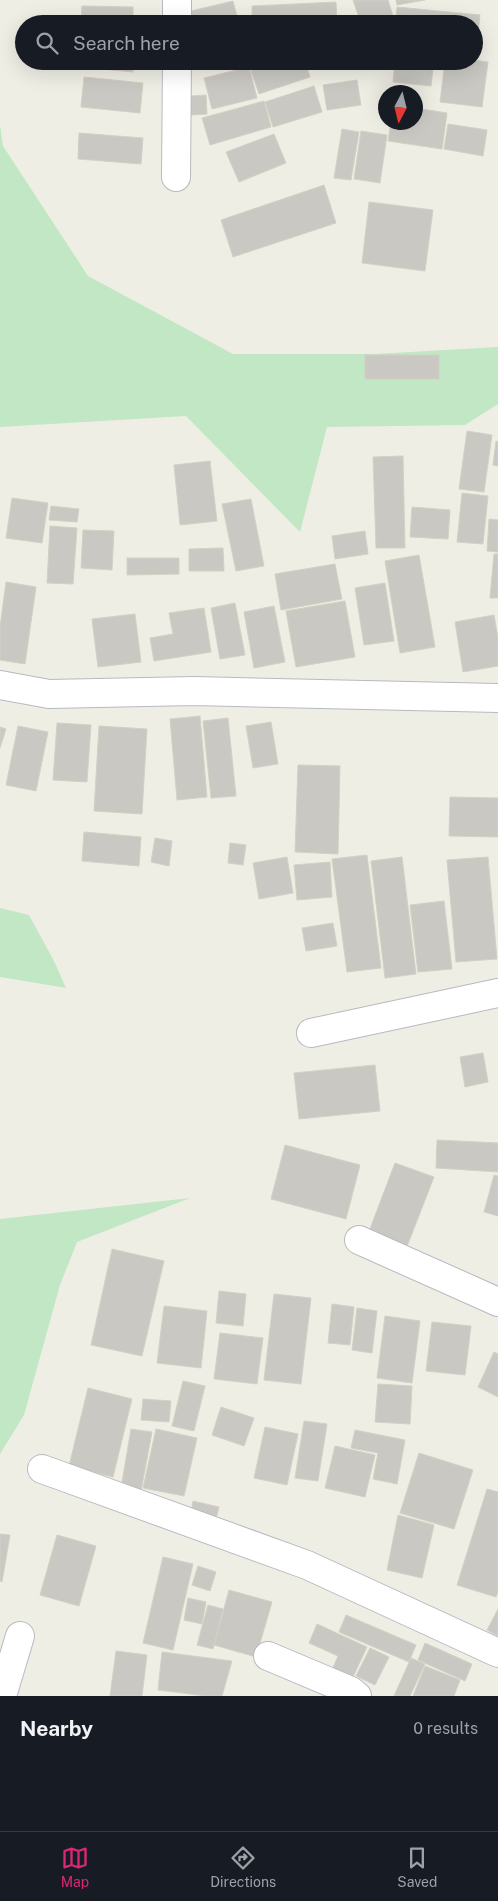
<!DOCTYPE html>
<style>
:root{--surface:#171b24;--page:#20242c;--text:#f1f3f6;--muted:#9ea1a6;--line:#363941;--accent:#db2777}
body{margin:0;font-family:"Public Sans",sans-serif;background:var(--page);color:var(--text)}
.compass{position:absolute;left:378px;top:85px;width:45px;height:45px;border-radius:50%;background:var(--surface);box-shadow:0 5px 20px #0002;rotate:187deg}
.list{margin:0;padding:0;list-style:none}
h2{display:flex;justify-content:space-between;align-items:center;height:65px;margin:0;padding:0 20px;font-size:21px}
h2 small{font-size:16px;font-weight:400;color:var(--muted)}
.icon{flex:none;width:28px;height:28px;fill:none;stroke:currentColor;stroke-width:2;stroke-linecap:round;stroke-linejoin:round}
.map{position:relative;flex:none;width:498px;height:1696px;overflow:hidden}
.search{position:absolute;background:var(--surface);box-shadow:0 5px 20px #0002;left:15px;right:15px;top:15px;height:55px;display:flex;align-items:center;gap:12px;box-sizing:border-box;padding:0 18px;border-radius:28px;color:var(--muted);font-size:19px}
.sheet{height:135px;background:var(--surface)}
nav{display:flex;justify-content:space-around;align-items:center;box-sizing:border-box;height:70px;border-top:1px solid var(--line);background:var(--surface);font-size:14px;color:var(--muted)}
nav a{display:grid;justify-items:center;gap:2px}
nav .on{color:var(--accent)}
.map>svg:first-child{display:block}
</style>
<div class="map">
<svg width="498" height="1696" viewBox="0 0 498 1696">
<rect width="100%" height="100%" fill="#efeee5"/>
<g fill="#c1e7c4">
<path d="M0,125L3,146L88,276L233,354H375L498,347V404L465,425L327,427L300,532L186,416L0,427Z"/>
<path d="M0,908L29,915L54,961L66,988L0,977Z"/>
<path d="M190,1198L77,1242L60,1285L24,1415L0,1454V1219Z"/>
</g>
<g fill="#cac8c2" stroke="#d4d0c3">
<path d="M353,0H388L394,19L378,24H361Z"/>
<path d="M396,0H425L397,5Z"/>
<path d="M233,1L239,24H194L191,11Z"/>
<path d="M336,2L337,24H252V6Z"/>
<path d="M82,6L133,7V24H81Z"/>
<path d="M397,7L480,15L477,43H474V24H395Z"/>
<path d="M474,60L488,62L482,107L440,102L445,61Z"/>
<path d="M91,61H134L133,72L91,68Z"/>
<path d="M270,61H305L310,77L259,94L250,68Z"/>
<path d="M345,61H376L348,69Z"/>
<path d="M395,61H434L431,86L393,82Z"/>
<path d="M249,67L257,98L212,109L204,78Z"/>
<path d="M84,77L143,83L140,113L81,107Z"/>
<path d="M357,80L361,105L327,110L323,85Z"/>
<path d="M314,86L322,112L273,127L265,102Z"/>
<path d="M206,95L207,114L191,115L190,96Z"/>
<path d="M264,101L271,127L210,145L202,118Z"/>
<path d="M416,108L447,113L442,149L388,141L391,122H416Z"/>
<path d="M448,124L487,130L483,156L444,149Z"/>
<path d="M342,129L359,132L351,180L334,178Z"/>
<path d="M361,131L387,135L380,183L354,179Z"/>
<path d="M79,133L143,138L141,164L78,159Z"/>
<path d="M274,134L286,163L239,182L226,152Z"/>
<path d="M324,185L336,223L233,257L221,220Z"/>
<path d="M369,202L433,210L425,271L362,263Z"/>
<rect x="365" y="355" width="74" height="24"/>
<path d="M467,431L492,435L484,492L459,489Z"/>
<path d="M496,441L498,442V466L493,465Z"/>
<path d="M403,456L405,548H376L373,457Z"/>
<path d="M210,461L217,521L180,525L174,465Z"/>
<path d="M462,493L488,496L483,544L457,542Z"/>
<path d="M12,498L48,503L42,543L6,538Z"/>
<path d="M251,499L264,566L236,571L222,504Z"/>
<path d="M51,506L79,509L77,522L49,520Z"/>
<path d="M412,507L450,510L448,539L410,537Z"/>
<path d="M489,519L498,520V552L487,551Z"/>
<path d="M50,526L77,528L73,584L47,583Z"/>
<path d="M83,530L114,531L112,570L81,568Z"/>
<path d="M365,531L368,554L335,559L332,536Z"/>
<path d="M223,548L224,571H189V549Z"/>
<path d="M494,554H498V598H490Z"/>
<path d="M419,555L435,647L400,653L385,561Z"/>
<path d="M127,558H179V574L127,575Z"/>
<path d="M335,564L342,599L281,610L275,574Z"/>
<path d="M6,582L36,587L25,664L0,660V627Z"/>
<path d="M385,583L394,641L364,645L355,588Z"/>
<path d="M345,601L355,657L296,667L286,611Z"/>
<path d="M235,603L245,655L220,659L211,608Z"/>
<path d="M274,606L285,662L254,668L244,612Z"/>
<path d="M204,608L211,652L154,661L150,638L173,634L169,613Z"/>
<path d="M135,614L141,662L98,667L92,619Z"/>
<path d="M494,615L498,638V666L463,672L455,622Z"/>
<path d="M200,716L207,797L177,800L170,719Z"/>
<path d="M228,718L236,796L211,798L203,721Z"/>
<path d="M271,722L278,764L253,768L246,726Z"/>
<path d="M57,723L91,725L87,782L53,780Z"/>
<path d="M18,726L48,732L36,791L6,785Z"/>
<path d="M99,726L147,729L142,814L94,811Z"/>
<path d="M0,727L6,729L0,748Z"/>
<path d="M298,765L340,766L338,854L295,852Z"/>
<path d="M450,797L498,798V837L449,836Z"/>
<path d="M84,832L141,837L139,866L82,861Z"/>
<path d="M155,838L172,841L169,866L151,862Z"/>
<path d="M230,843L246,845L243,865L228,863Z"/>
<path d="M367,855L381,968L347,972L332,859Z"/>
<path d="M287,857L293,893L259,899L253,863Z"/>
<path d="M402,857L416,974L385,978L371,861Z"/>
<path d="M488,857L497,959L456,962L447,860Z"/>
<path d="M330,862L332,897L297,900L294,865Z"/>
<path d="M444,901L452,969L418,972L410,905Z"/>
<path d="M333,923L337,946L306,951L302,928Z"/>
<path d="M483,1053L488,1082L465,1087L460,1057Z"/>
<path d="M375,1065L380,1111L299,1119L294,1073Z"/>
<path d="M437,1140L498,1143V1172L436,1168Z"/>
<path d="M285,1145L360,1165L346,1219L271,1199Z"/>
<path d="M395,1163L434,1177L406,1249L368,1234Z"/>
<path d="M494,1175L498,1176V1216L484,1212Z"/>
<path d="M112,1249L164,1261L142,1356L91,1345Z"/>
<path d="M219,1291L246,1294L243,1326L216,1323Z"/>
<path d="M274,1294L311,1298L301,1384L264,1380Z"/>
<path d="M332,1304L354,1307L350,1345L328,1343Z"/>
<path d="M164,1306L207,1311L201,1368L157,1363Z"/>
<path d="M357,1308L377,1311L372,1353L352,1350Z"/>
<path d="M385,1316L420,1321L412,1383L377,1378Z"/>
<path d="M432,1322L471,1326L465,1375L426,1371Z"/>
<path d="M220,1333L263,1338L257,1384L214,1379Z"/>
<path d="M494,1352L498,1354V1397L478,1387Z"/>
<path d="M183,1381L205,1386L194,1431L172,1426Z"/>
<path d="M378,1384L412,1386L410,1424L375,1422Z"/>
<path d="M88,1388L132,1399L113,1477L69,1466Z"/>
<path d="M143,1399L171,1401L169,1422L141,1420Z"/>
<path d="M221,1407L254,1418L244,1446L212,1435Z"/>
<path d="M304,1421L327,1424L318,1481L295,1478Z"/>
<path d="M265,1427L298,1434L287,1485L254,1478Z"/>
<path d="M131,1429L152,1432L141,1491L121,1488Z"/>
<path d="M156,1429L197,1438L184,1496L143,1488Z"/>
<path d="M355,1430L405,1440L397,1484L373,1479L378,1453L351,1448Z"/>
<path d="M335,1446L375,1455L365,1497L325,1488Z"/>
<path d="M419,1453L473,1470L454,1529L400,1513Z"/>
<path d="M487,1489L498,1492V1592L496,1597L457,1585Z"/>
<path d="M193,1501L219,1507L215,1523L190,1518Z"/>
<path d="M398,1515L434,1525L422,1578L387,1570Z"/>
<path d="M0,1534L10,1535L2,1582L0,1581Z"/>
<path d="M57,1535L96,1546L79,1606L40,1595Z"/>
<path d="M163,1557L193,1564L173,1650L143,1643Z"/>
<path d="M198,1566L216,1572L210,1591L192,1585Z"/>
<path d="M229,1590L272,1602L256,1657L214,1645Z"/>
<path d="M188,1598L206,1602L202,1624L184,1620Z"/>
<path d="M208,1605L223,1609L213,1649L197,1645Z"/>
<path d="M498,1609V1636L487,1630Z"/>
<path d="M346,1615L416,1645L409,1662L339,1632Z"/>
<path d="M317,1624L367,1647L352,1679L332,1670L338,1656L309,1643Z"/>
<path d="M425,1643L472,1664L465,1681L418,1660Z"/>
<path d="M370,1648L389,1657L375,1685L356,1676Z"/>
<path d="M116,1651L147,1655L142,1696H110Z"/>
<path d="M162,1652L232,1661L222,1696H206L158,1690Z"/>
<path d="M411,1658L425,1664L410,1696H394Z"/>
<path d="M425,1666L460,1680L454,1696H413Z"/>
</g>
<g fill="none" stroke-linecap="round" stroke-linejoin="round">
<defs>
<g id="minor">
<path d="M177,24V0"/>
<path d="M176,177L177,61"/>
<path d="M0,685L49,694L194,691L498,698"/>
<path d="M311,1033L498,993"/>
<path d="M359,1240L498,1302"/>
<path d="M42,1469L307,1565L498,1653"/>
<path d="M268,1656L351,1691L357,1696"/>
<path d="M2,1696L20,1636"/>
</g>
</defs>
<use href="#minor" stroke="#b7babf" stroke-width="30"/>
<use href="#minor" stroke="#fff" stroke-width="28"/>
</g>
</svg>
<svg class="compass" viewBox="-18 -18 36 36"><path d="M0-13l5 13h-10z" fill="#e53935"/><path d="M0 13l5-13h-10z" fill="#9ea1a6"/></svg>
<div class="search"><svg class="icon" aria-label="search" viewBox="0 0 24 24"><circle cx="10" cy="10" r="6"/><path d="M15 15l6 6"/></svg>Search here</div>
</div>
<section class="sheet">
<h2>Nearby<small>0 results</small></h2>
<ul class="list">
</ul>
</section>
<nav>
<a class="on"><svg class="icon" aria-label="map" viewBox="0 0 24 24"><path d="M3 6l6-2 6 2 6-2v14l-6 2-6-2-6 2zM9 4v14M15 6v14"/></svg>Map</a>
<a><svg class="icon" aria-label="directions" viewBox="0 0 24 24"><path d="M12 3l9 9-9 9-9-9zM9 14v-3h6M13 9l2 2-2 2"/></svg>Directions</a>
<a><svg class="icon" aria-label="saved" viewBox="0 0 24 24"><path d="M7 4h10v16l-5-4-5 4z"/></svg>Saved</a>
</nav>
